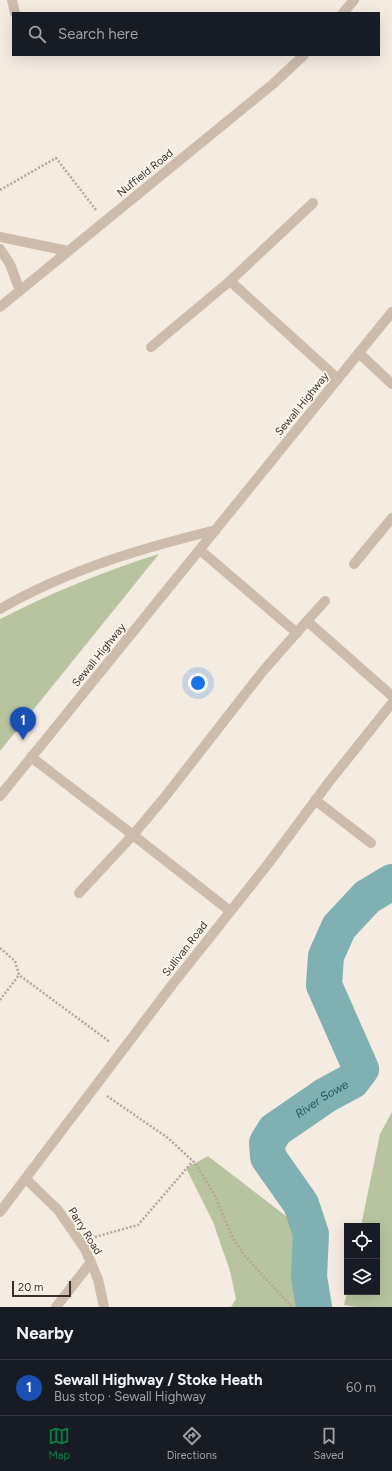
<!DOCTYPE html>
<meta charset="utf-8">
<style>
:root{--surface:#171b24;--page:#20242c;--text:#f1f3f6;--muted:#9ea1a6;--line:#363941;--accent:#0b8043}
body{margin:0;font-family:Figtree,sans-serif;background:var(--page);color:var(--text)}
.controls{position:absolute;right:12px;bottom:12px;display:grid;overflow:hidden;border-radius:0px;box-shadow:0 4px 16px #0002}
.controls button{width:36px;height:36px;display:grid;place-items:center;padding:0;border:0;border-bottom:1px solid var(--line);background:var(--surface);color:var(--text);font:20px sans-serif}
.scale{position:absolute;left:12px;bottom:10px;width:59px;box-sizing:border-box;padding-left:4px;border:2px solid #3b302b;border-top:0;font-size:11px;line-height:14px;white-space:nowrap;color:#3b302b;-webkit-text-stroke:3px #fbf5ee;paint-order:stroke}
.you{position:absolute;left:198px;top:683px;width:14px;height:14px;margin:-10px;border:3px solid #fff;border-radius:50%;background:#1a73e8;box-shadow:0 0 0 6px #1a73e833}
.badge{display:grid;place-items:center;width:26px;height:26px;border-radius:50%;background:var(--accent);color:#fff;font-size:13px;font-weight:700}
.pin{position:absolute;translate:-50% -33px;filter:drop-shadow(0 1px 2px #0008)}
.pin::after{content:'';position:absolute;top:21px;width:14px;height:12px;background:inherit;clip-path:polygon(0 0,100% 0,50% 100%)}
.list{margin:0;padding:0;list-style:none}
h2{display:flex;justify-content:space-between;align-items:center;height:52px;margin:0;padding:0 16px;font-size:17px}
h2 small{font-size:13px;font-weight:400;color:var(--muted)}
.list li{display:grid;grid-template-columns:26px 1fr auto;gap:12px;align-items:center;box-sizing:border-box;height:56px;padding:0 16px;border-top:1px solid var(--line)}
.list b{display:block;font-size:15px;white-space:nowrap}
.list p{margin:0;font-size:13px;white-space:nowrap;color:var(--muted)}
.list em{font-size:13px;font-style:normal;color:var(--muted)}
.icon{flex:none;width:22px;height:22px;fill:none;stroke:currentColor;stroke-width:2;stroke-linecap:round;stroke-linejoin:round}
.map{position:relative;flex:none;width:392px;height:1307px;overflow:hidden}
.search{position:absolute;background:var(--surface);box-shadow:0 4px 16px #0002;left:12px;right:12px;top:12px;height:44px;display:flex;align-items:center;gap:10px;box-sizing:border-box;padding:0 14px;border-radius:0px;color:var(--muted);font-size:15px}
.sheet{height:108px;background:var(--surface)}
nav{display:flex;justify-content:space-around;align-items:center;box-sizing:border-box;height:56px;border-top:1px solid var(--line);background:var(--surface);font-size:11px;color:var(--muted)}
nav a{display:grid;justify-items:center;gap:2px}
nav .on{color:var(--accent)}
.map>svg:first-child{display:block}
</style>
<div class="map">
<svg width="392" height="1307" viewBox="0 0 392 1307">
<rect width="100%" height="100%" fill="#f4ebe1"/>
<g fill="#b8c4a0">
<path d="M159,554L0,751V619C51,593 104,571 159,554Z"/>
<path d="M392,1112V1307H356L344,1305L347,1292H377V1226H361L380,1134Z"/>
<path d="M208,1156L299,1226C299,1253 298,1282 309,1307H231L236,1299L230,1271L213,1222L186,1168Z"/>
</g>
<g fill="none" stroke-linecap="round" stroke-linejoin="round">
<path stroke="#7fb0b2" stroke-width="36" id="s1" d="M314,1307L309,1277L311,1234L301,1204L268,1157L267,1143L275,1130L326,1095L352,1081L361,1069L324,985L326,956L339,927L367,897L392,882"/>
<g stroke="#b9a596" stroke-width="2.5" stroke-dasharray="2 2" stroke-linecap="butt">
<path d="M0,190L56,158L96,210"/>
<path d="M0,948L15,961L19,975L110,1042"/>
<path d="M0,1000L19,975"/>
<path d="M107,1096L168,1138L195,1163L214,1194L234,1240L244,1255L292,1307"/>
<path d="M95,1237L138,1225L193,1161"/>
</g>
<g stroke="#cdbbac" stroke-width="10">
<path d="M12,0L15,13"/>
<path d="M343,13L354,0"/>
<path d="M0,237L68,251"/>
<path d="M0,249L10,264L20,291"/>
<path d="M230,281L313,203"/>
<path d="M0,307L273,84L304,55"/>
<path d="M151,347L230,281L338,379"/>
<path d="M359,353L392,384"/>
<path d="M200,550L297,633"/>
<path d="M354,564L392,518"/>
<path d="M0,609C67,570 142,548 216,530"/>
<path d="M307,621L325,601"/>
<path d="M31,757L133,835L164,798L263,671L307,621L392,696"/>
<path d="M0,796L392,312"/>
<path d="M315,800L371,843"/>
<path d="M79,893L133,835L230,911"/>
<path d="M26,1179L58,1210L85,1249L98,1279L104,1307"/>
<path d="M0,1212L172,985L268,864L329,782L392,703"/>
<path d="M56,1307L91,1262"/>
</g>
</g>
<g text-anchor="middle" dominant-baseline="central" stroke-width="3.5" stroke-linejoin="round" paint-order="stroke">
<g font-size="11" fill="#3b302b" stroke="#fbf5ee">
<text transform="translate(145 173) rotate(-39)">Nuffield Road</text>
<text transform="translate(302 404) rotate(-51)">Sewall Highway</text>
<text transform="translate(99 655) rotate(-51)">Sewall Highway</text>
<text transform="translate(185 949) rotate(-52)">Sullivan Road</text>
<text transform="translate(85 1231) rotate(58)">Parry Road</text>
</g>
<g font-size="12" font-style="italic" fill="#1f5a5e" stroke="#fbf5ee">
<text stroke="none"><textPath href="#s1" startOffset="248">River Sowe</textPath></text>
</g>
</g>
</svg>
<div class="controls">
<button><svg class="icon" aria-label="locate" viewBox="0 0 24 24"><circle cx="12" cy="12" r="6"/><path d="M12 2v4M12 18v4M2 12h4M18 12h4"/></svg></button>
<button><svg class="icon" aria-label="layers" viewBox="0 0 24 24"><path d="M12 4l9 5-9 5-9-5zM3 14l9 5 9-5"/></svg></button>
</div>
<div class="scale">20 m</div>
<div class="you"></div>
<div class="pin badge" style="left:23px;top:740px;background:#1a4fb4">1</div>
<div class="search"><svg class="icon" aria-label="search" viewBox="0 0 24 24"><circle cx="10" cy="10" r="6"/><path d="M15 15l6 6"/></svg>Search here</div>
</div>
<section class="sheet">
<h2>Nearby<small></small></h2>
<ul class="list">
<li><span class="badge" style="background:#1a4fb4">1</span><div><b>Sewall Highway / Stoke Heath</b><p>Bus stop · Sewall Highway</p></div><em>60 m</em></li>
</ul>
</section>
<nav>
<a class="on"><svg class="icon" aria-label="map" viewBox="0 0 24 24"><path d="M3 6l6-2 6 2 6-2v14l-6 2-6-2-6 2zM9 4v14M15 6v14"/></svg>Map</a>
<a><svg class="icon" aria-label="directions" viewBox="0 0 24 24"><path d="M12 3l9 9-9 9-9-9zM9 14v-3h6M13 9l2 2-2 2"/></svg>Directions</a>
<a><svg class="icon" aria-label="saved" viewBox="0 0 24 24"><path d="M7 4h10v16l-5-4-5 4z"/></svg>Saved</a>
</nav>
